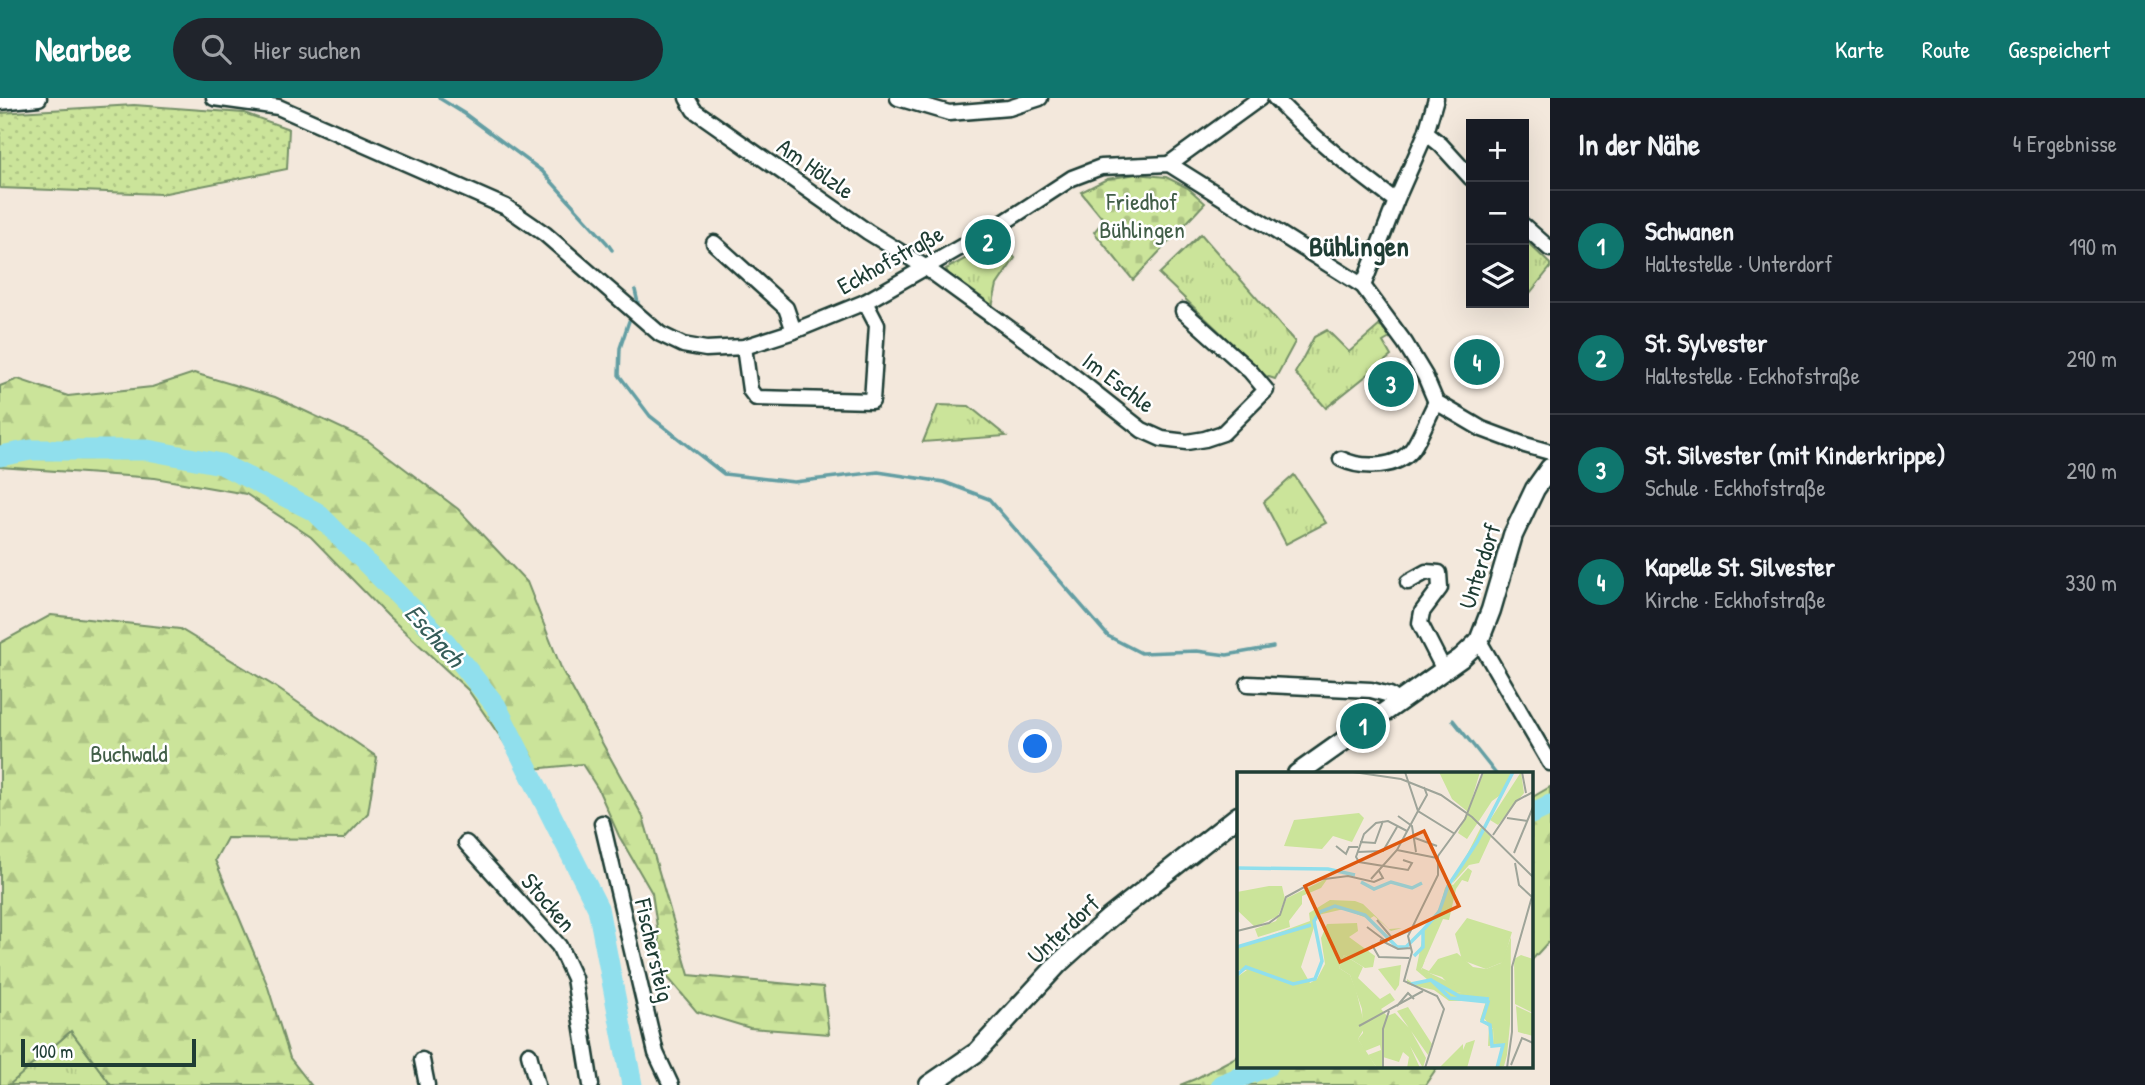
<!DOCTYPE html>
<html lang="de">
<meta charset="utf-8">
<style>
:root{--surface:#171b24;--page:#20242c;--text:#f1f3f6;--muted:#9ea1a6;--line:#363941;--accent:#0f766e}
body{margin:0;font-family:"Patrick Hand",sans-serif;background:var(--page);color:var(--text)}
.controls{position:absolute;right:21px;top:21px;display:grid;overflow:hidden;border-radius:0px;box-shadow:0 7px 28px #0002}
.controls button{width:63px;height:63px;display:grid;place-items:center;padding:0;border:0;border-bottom:2px solid var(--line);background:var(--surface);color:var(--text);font:35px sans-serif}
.scale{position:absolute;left:21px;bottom:18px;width:175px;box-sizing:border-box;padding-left:7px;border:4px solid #1f3d34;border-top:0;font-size:19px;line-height:24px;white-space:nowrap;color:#1f3d34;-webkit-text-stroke:5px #fff;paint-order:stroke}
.you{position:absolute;left:1036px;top:649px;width:24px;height:24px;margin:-18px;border:5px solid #fff;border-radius:50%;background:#1a73e8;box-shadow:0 0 0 10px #1a73e833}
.badge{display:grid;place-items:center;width:46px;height:46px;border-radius:50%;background:var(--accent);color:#fff;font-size:23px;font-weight:700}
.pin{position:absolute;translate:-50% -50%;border:4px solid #fff;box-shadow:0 2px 7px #0006}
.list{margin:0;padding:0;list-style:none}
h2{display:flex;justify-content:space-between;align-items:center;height:91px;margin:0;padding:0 28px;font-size:30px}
h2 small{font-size:23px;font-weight:400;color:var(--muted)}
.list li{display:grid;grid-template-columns:46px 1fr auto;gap:21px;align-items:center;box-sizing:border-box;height:112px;padding:0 28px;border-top:2px solid var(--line)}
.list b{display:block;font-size:26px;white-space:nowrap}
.list p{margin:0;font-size:23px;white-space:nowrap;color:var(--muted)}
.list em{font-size:23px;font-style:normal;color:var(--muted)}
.icon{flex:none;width:38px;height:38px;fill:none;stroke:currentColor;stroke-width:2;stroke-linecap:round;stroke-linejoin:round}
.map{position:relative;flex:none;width:1550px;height:987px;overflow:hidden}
header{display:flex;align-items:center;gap:42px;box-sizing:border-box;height:98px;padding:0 35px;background:var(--accent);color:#fff}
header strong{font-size:33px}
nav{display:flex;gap:38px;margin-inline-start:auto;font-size:24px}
.search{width:490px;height:63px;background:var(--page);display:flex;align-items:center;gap:18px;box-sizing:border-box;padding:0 24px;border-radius:38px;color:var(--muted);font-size:26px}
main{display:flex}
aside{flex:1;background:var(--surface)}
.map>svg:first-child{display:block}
</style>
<header>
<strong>Nearbee</strong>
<div class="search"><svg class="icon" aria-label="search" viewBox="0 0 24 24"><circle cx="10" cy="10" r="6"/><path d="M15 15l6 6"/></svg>Hier suchen</div>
<nav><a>Karte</a><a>Route</a><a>Gespeichert</a></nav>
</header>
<main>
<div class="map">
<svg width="1550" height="987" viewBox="0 0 1550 987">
<defs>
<pattern id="grass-tufts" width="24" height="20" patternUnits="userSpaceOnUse" patternTransform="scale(1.75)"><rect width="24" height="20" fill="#cbe49a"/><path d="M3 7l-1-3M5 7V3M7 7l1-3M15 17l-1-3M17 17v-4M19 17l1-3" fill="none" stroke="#aec485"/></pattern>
<pattern id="forest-firs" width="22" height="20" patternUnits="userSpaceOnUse" patternTransform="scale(1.75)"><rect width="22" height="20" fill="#cbe49a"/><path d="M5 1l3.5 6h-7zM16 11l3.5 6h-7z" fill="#aec485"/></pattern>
<pattern id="cemetery-stones" width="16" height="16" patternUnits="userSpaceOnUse" patternTransform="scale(1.75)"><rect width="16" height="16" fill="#cbe49a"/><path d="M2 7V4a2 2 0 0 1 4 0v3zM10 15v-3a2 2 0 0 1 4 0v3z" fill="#aec485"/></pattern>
<pattern id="garden-dots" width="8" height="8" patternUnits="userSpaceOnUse" patternTransform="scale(1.75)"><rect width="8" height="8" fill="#cbe49a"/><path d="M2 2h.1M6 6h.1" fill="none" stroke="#aec485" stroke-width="1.8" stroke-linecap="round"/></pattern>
</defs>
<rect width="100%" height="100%" fill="#f3e8dc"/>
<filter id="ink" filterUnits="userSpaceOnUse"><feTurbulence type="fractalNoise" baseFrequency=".0143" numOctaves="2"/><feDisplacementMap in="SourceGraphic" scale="14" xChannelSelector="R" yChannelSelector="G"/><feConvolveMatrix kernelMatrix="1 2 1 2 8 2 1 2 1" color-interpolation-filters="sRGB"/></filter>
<g filter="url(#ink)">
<g fill="url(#grass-tufts)" stroke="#759067" stroke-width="2">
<path d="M1201,136L1295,244L1275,281L1266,278L1159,176Z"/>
<path d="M998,140L1015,160L997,187L992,209L950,180L946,171L978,154Z"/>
<path d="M1524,141L1550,166V170L1530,195L1524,191Z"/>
<path d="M1380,227L1390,240L1383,244L1391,258L1326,310L1295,275L1314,239L1327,232L1349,254Z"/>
<path d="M938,307L969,308L1006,338L923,344Z"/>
<path d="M1294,377L1326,425L1286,446L1264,404Z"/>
<path d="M71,933L111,987H9L16,980Z"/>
</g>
<g fill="url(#forest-firs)" stroke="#759067" stroke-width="2">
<path d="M194,275L275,299L367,342L458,411L527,484L562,572L643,719L689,877L823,889L829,936L750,930L697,914L664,875L652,795L619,738L598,691L582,666L523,672L468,592L388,518L311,439L246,396L155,380L0,369V288L18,281L68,298L152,289Z"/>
<path d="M51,517L180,531L274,588L377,659L368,715L344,741L227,740L215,762L267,886L290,960L311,987H111L71,933L9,987H0V545Z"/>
<path d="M1550,689V842L1531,863V700Z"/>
<path d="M1238,958V968H1438L1425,987H1180L1195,981Z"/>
</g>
<path fill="url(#cemetery-stones)" stroke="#759067" stroke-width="2" d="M1136,76L1166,79L1188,90L1205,105L1133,182L1094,134L1104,122L1081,94L1107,81Z"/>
<path fill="url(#garden-dots)" stroke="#759067" stroke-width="2" d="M134,7L244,15L289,31L287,71L161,96L0,90V15Z"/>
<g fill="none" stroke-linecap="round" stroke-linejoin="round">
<g stroke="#639ea3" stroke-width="3.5">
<path d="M439,0L465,16L542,73L607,145L612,152"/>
<path d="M635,192L638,205"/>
<path d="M629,223L620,250L619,277L650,318L724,376L794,384L878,374L944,384L989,401L1108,538L1141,555L1197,553L1227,557L1273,549"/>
<path d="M1453,622L1496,676"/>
</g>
<g stroke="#90dfed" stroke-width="21">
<path d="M0,358L31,352H148L221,366L316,414L446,545L496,608L598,810L632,987"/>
<path d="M1531,716L1550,707"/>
<path d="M1221,987L1268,968"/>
</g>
<defs>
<g id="minor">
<path d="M214,0L278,9L506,109L545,136L660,236L683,247L706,251L744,249L794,233L865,204L1003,125L1072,80L1101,69L1169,66L1363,188L1405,245L1425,278L1436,304L1482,331L1525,347L1550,354"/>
<path d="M687,0L694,12L868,134L925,169L1057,265L1142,332L1162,341L1187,344L1205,341L1223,335L1266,292L1250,273L1183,213"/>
<path d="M898,0L949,15L1009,10L1040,0"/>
<path d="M1275,0C1312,39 1353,71 1396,103"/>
<path d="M0,4L39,0"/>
<path d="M1426,35L1441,47L1471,80"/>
<path d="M1169,66L1260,0"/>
<path d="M1524,128L1550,151"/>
<path d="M714,145L786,210L794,233"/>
<path d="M1363,188L1396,103L1426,35L1436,0"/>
<path d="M744,249L750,292L756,300L872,303L877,227L865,204"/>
<path d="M1341,361C1362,371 1398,371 1413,350C1422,336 1428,319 1436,304"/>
<path d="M1408,484L1426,474L1439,475L1440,490L1422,514L1420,525L1444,572"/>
<path d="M1479,543L1550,665"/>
<path d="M1248,586L1371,592L1390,597L1399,604"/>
<path d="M602,725L656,955L671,987"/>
<path d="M466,745L559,848L574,880L591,987"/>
<path d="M529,956L537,987"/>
<path d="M422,962L427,987"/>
</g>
<g id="tertiary">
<path d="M1297,676L1461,560L1479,543L1491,512L1513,437L1535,391L1550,370"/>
<path d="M929,987L977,954L1059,865L1109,820L1238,718"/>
</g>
</defs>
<use href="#minor" stroke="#1f3d34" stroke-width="19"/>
<use href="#tertiary" stroke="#1f3d34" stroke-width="23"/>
<use href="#minor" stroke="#fff" stroke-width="14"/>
<use href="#tertiary" stroke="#fff" stroke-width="18"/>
</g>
</g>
<g text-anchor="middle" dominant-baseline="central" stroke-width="5" stroke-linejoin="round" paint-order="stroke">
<g font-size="24" fill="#1f3d34" stroke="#fff">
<text transform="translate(816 70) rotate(35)">Am Hölzle</text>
<text transform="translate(890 161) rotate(-29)">Eckhofstraße</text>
<text transform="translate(1119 284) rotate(37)">Im Eschle</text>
<text transform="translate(1479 468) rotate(-72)">Unterdorf</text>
<text transform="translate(549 804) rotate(49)">Stocken</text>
<text transform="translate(1063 831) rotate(-43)">Unterdorf</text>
<text transform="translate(655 852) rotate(77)">Fischersteig</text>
</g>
<g font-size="24" fill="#415e48" stroke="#fff">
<text x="1142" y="103">Friedhof<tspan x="1142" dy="28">Bühlingen</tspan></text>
<text x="129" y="655">Buchwald</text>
</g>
<g font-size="26" font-style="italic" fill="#365d59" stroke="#fff">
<text transform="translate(435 537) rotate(48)">Eschach</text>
</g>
<g font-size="28" font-weight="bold" fill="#1f3d34" stroke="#fff">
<text x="1359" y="148">Bühlingen</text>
</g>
</g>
<g transform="translate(1237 674)">
<rect width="296" height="296" fill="#f3e8dc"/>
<path d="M202,0H243L231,40L215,27ZM247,0H274L265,22L255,29L230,67L221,61ZM244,55L254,65L242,91L232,93L215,112ZM274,165L273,252L270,283L267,294L261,296L267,271L257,272L256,257L246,245L252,226L219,220L205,205L186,199L183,194L188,188L185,196L192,199L201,187L220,181L236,195L249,197L264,191ZM107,183L126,195L121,206L143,227L153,221L158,228L144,237L150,244L158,241L173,257L189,286L186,296L173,274L183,296H170L172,285L166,280L162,290L146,285L145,296H140L131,283L144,278L143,273L128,279L121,267L126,261L125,237L113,203L102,196ZM164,193L162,213L158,219L141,197ZM279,234L296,242V264L281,260ZM171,235L195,272L191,283L160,239ZM238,268L230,296H202L226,272V278L229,271Z" fill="#cbe49a"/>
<path d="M122,41L127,46L115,70L96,64L85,77L47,74L57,48ZM231,96L235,99L231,110L225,108L219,117L212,148L206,147L184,197L220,214L219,220L251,224L247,248L256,257L257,272L265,269L268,274L261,296L264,273L251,274L252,255L243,248L249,229H212L197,218L170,212V207L177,212L191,208L179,198L187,158L203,135L208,116L212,111L216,113ZM32,114H45L48,127L41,144L18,155L0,138V120ZM93,128L118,129L126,132L152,157L165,156L154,159L137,144L132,147L107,137L81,143L64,195L73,211L80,207L88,192L84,166L90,152L120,151L121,159L112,165L138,184L136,195L128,196L107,183L102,196L113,203L119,218L128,255L121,267L140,296H0V205L10,198H0V176L73,149L72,141ZM230,146L275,160L266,190L249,197L225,188L218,162ZM284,183L296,187V241L278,232L277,187Z" fill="#cbe49a"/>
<path d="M284,0L287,21L261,53L253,48ZM91,106L84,116L65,124V132L52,149L53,155L21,165L18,157L39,149L50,126Z" fill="#cbe49a"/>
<path fill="none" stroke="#90dfed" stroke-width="3.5" d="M0,96L91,97L118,103M124,110L137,117L154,110L175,116L185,111M0,175L74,153M177,184L186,175V158L202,140L211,114L240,70L276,0M0,203L9,195L56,212L78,207L85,189L77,149L83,140L98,134L128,143L160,175H169L186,158M194,208L222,224L252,227M174,212L194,208L213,226L251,230L245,249L253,253L255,274L266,273L260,296"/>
<path fill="none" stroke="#9ea499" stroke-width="2" d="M116,0L164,7L204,23L235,45L296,105M168,0L181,39L218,62M285,0L289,21M181,39L190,23L187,15M161,44L175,54L179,80M270,46L291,49M256,63L279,29L296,20M178,66L200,74M123,70L138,71L146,49M99,74L109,82L112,75H121M160,78L200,86M120,80L146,79L160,55M277,81L296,35M166,88L175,91L171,98L122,90L119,85L127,62L139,51L151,49L170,59M278,91L282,113L295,125M134,107L160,78L181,39M140,148L155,166L172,159M130,155L150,170M0,159L32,151L43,143L49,125L80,108L111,104L137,110L146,106L142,99M143,168L161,177L174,176M135,173L142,185L172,186M160,234L171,221L177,227M122,254L186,219M274,293L285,266L296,271M146,296V257L152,239M188,296L207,237L200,224L167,209L175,180L171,164L201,103V84L228,47L246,0M270,296L275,260V195L296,121"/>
<path fill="#de580e" fill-opacity="0.15" stroke="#de580e" stroke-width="3.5" d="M187,59L222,134L103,190L68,114Z"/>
<rect width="296" height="296" fill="none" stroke="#1f3d34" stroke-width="3.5"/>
</g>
</svg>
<div class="controls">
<button>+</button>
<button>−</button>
<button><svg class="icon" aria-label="layers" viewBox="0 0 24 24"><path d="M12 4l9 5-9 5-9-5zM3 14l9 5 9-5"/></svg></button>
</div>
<div class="scale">100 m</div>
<div class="you"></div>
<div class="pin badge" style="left:1363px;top:628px">1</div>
<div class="pin badge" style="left:988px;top:144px">2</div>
<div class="pin badge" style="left:1391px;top:286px">3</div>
<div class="pin badge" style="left:1477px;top:264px">4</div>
</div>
<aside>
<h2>In der Nähe<small>4 Ergebnisse</small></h2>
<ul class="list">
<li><span class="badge">1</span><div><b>Schwanen</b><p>Haltestelle · Unterdorf</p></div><em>190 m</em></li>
<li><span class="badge">2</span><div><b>St. Sylvester</b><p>Haltestelle · Eckhofstraße</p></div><em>290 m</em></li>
<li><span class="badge">3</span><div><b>St. Silvester (mit Kinderkrippe)</b><p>Schule · Eckhofstraße</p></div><em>290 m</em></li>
<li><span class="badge">4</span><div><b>Kapelle St. Silvester</b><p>Kirche · Eckhofstraße</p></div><em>330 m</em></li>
</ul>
</aside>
</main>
